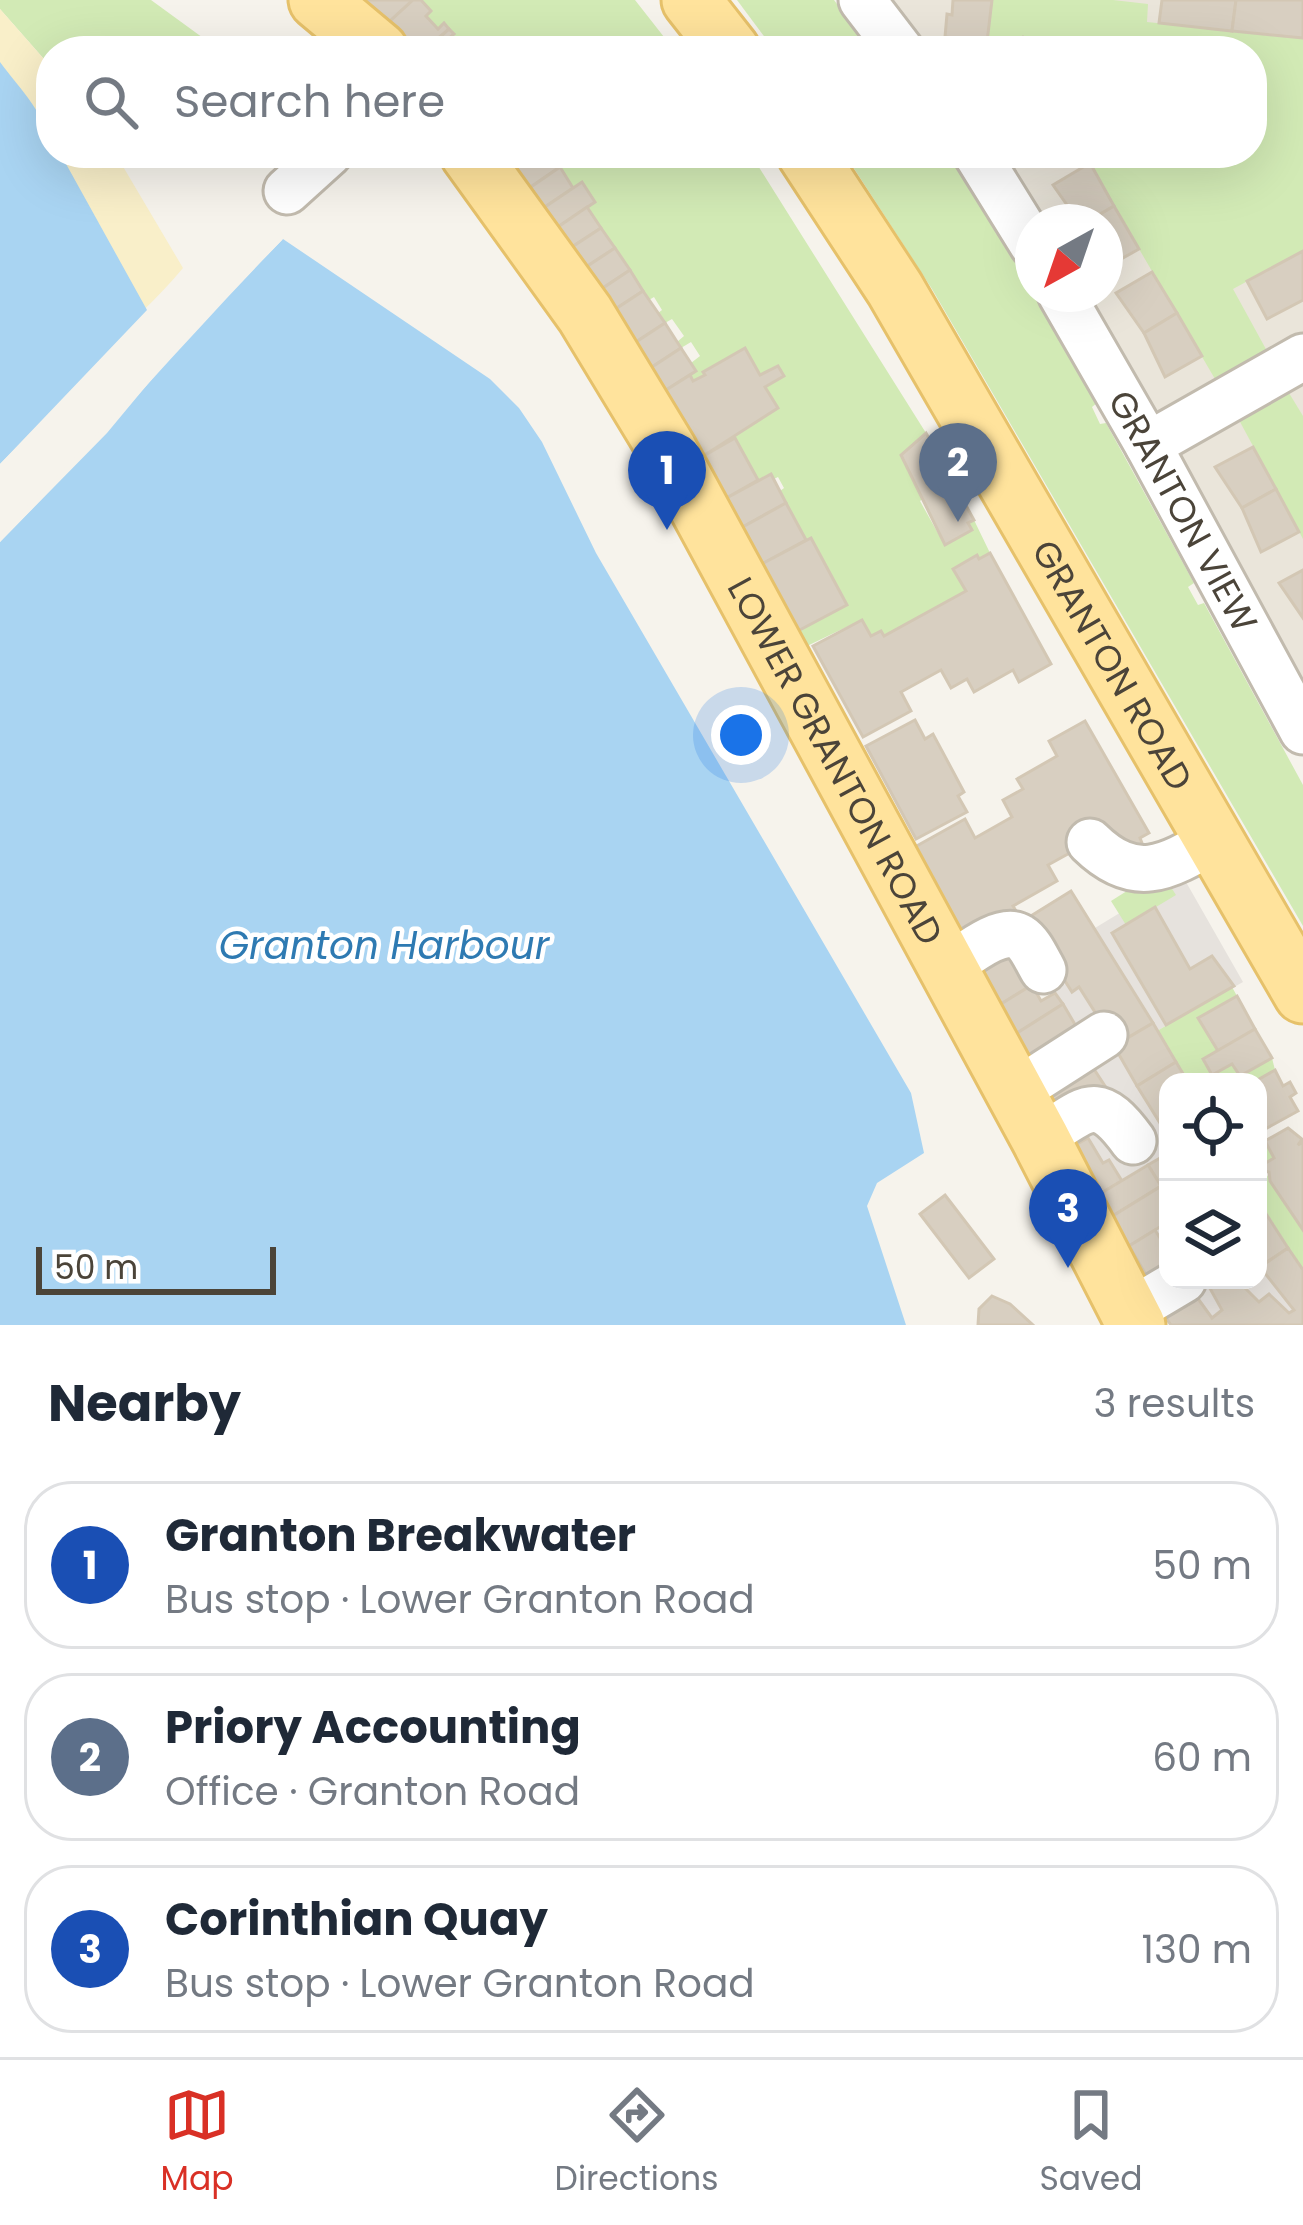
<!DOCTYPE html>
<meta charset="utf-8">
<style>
:root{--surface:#fff;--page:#f2f2f3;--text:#1f2937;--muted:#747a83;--line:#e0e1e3;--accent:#d93025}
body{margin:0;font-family:Poppins,sans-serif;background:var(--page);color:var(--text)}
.controls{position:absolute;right:36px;bottom:36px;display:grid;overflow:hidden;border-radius:24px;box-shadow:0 12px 48px #0002}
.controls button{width:108px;height:108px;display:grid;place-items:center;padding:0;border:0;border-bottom:3px solid var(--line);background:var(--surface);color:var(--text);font:60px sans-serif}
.compass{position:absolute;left:1015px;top:204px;width:108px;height:108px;border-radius:50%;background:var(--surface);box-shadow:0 12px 48px #0002;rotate:220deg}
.scale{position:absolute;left:36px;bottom:30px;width:240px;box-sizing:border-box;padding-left:12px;border:6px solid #4b4439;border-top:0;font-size:33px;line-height:42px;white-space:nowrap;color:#4b4439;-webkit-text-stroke:9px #fff;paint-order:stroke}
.you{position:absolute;left:741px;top:735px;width:42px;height:42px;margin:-30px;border:9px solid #fff;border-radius:50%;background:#1a73e8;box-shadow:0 0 0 18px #1a73e833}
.badge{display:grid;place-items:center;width:78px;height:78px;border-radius:50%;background:var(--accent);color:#fff;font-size:39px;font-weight:700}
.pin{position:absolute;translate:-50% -99px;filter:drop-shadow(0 3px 6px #0008)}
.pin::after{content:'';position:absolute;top:63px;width:42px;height:36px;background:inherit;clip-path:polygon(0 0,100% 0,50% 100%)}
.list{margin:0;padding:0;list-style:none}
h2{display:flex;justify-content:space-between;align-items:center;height:156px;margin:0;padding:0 48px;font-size:51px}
h2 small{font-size:39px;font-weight:400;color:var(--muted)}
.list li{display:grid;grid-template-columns:78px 1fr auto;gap:36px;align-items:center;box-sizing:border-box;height:168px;margin:0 24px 24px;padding:0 24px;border:3px solid var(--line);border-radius:48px}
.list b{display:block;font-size:45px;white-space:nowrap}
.list p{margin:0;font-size:39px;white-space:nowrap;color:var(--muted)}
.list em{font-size:39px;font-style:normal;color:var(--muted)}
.icon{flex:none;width:66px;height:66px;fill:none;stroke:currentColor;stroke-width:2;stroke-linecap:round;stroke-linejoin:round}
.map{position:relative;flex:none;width:1303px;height:1325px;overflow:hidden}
.search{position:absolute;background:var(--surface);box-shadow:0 12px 48px #0002;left:36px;right:36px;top:36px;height:132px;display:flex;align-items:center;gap:30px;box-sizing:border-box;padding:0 42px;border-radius:48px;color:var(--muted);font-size:45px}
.sheet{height:732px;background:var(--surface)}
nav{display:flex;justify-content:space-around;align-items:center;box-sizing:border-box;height:168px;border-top:3px solid var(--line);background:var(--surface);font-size:33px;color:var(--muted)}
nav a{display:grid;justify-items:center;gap:6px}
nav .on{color:var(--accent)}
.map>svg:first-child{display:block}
</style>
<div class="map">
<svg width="1303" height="1325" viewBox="0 0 1303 1325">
<rect width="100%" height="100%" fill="#f6f3ec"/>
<path fill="#eae5da" d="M887,0H1303V688L1086,294H1105V222H1043L999,153H1252V51H927Z"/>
<path fill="#e6e2dd" d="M1182,875L1243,982L1157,1031L1188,1082H1168V1280H1258V1199L1303,1270V1325H1171L1033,1096L1055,993L1066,983L1026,919L1071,891L1095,928Z"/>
<g fill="#d2eab5">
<path d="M0,0H151L221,51H51V67L0,9Z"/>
<path d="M421,0H635L675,51H457L447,40L453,35L444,24L438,29L426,16L431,10Z"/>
<path d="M737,0H834L872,51H775Z"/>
<path d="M992,0H1113L1148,4L1147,22L1303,38V251L1233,289L1267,351L1215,379L1083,153H1191L1195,159L1206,153H1252V51H1047L1023,37L1003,51H993L987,42Z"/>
<path d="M550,153H750L926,433L925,497L920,501L944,544L971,529L968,523L974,520L990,553L954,569L966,591L884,636H871L861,620L807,646L799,631L846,605L811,538L806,540L780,491L784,488L778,477L774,479L770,474L758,480L736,439L727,443L725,438L778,409L765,387L784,376L777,366L760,375L744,348L703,371L705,375L693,381L690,375L696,371L691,363L700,356L691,342L681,348L677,342L684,336L672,319L665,323L658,313L662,310L654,297L649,300L587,207L595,202L582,183L573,188Z"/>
<path d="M844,153H948L1023,269L1018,274L1028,289L1033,287V294H1038L1097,403L1092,407L1100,424L1106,423L1194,583L1188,587L1198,605L1204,603L1303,785V926L932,289Z"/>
<path d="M1289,393L1303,416V539L1239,420Z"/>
<path d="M1165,878L1176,895L1126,925L1111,901L1130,889L1143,891Z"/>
<path d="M1232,987L1237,996L1199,1019L1218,1051L1203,1060L1213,1075L1232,1064L1272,1058L1275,1070L1254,1082H1188L1157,1031Z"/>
<path d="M1259,1132L1274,1158L1264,1164L1265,1172L1303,1230V1270L1258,1199V1159L1263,1156L1258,1147Z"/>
</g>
<path fill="#f9efc9" d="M0,9L51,67V153H115L183,268C133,328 59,382 0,435Z"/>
<g fill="#a9d4f2">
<path d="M0,62C19,88 51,119 51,153H60L147,310L0,464Z"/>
<path d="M283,239L490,379L519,408L542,442L596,553L911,1093L924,1153L877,1183L867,1206L906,1325H0V542C97,443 187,338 283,239Z"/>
</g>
<g fill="#f6f3ec">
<path d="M283,239L181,344L107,433L0,542V534L102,429L177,340L266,248Z"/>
<path d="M153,308L152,315L0,470V464Z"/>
</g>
<g fill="#d8cfc1" stroke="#d3c7b4" stroke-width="3">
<path d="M365,0H413L389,22Z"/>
<path d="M413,0H421L431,11L426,16L438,29L444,23L449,29L424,51H417L389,22Z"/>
<path d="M953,0H992L987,42L945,37L947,14L952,15Z"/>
<path d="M1162,0H1236L1232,31L1159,23Z"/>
<path d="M1236,0H1303V38L1232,31Z"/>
<path d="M449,29L454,34L447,40L457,51H424Z"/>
<path d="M1023,37L1048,50L1004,51Z"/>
<path d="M533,153H550L560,167L528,189L513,168Z"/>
<path d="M1090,163L1114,206L1087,222H1079L1053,185Z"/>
<path d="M560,167L573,188L542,209L528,189Z"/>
<path d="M582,182L595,202L555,229L542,209Z"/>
<path d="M1114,206L1139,249L1105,268V222H1087Z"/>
<path d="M587,207L601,228L569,249L555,229Z"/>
<path d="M601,228L615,248L583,269L569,249Z"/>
<path d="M615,248L630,270L597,292L583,269Z"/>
<path d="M1303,251V300L1267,319L1247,281Z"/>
<path d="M630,270L643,291L611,312L597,292Z"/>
<path d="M1152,272L1177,313L1144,333L1116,293Z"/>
<path d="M643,291L665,323L633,344L611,312Z"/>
<path d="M1177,313L1202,356L1165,377L1144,333Z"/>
<path d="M665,323L681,348L649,369L633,344Z"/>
<path d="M681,348L696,371L663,392L649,369Z"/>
<path d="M745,348L760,375L778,366L784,376L765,387L778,408L700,458L663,392L690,375L693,381L705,375L703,372Z"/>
<path d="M926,433L974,520L968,523L972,530L945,545L901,455Z"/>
<path d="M735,438L758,480L723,500L700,458Z"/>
<path d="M1253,447L1276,489L1242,508L1215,467Z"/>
<path d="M771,474L786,503L739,529L723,500Z"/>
<path d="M1276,489L1299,532L1261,552L1242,508Z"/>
<path d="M786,503L806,540L758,566L739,529Z"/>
<path d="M811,538L847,605L794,633L758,566Z"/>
<path d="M990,553L1051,664L1019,682L1013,670L974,692L967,679L951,688L941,670L901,692L911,711L863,737L813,646L862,620L871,636L881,631L884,636L966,591L953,569L977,555L979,559Z"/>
<path d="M1303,570V618L1279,583Z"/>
<path d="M915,720L925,739L933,734L964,792L958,796L967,812L916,839L866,746Z"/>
<path d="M1085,721L1149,833L1140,838L1142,843L1117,857L1104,834L1048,865L1057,881L1013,906L1018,914L967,943L913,848L965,819L975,838L1012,817L1003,800L1023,789L1017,779L1057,756L1049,741Z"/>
<path d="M1071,891L1153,1023L1122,1041L1100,1020L1079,987L1072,992L1026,919Z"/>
<path d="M1155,907L1190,969L1212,956L1234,986L1166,1025L1112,933Z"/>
<path d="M1005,943L1032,985L988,1012L962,970Z"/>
<path d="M1032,985L1041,1001L1055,993L1063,1004L1006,1040L988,1012Z"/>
<path d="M1237,996L1255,1029L1218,1051L1198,1018Z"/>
<path d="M1063,1004L1080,1033L1024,1068L1006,1040Z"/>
<path d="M1153,1023L1176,1062L1137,1086L1114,1046Z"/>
<path d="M1255,1029L1272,1058L1240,1076L1232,1064L1212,1075L1203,1059Z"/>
<path d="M1176,1062L1188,1082H1168V1136L1137,1086Z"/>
<path d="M1090,1063L1105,1086L1050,1121L1035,1098Z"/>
<path d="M1275,1070L1283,1086L1290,1082L1296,1093L1290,1097L1298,1111L1258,1133V1082H1254Z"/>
<path d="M1288,1128L1302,1139L1298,1145L1303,1142V1230L1270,1181L1269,1172L1265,1171L1264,1164L1274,1158L1265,1141Z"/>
<path d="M1088,1138L1103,1163L1109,1160L1122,1181L1098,1195L1070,1148Z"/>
<path d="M1167,1154L1168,1182L1161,1186L1148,1165Z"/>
<path d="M1148,1165L1161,1186L1111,1217L1098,1195Z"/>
<path d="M1168,1182V1222L1129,1246L1111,1217Z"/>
<path d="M945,1195L994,1259L969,1278L920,1214Z"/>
<path d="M1263,1209L1288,1248L1258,1268V1212Z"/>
<path d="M1155,1230L1168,1251V1280L1155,1290L1129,1246Z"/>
<path d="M1288,1248L1303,1270V1325H1171L1164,1315L1194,1293L1212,1318L1222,1310L1207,1283L1228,1280L1242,1285L1259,1302L1269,1294L1289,1313L1294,1310L1260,1267Z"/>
<path d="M992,1296L1010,1304L1033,1325H978L979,1309Z"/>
</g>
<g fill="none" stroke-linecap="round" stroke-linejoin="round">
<defs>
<g id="minor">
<path d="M862,0L901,51"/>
<path d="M976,153L1033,245"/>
<path d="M287,191L329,153"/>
<path id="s1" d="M1061,294L1148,445L1303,731"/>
<path d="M1148,445L1303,357"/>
<path d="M1090,842C1134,885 1166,869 1213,840"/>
<path d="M948,967C964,957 1001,925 1020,937C1030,943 1037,960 1043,970"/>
<path d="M1015,1092L1104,1035"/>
<path d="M1040,1138C1086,1110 1096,1090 1133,1141"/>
<path d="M1129,1312L1183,1280"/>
</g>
<g id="major">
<path d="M318,0L379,51"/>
<path d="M691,0L731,51"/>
<path id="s2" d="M469,153L585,314L668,451L1040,1138L1136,1325"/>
<path id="s3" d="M806,153L895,289L1303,994"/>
</g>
</defs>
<use href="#minor" stroke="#c2bbae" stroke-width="51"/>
<use href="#major" stroke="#e6c16a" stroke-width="63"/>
<use href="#minor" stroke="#fff" stroke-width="45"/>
<use href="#major" stroke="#ffe39c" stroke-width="57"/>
</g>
<g text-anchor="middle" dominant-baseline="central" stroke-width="9" stroke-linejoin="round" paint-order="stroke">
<g font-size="36" fill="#4b4439" stroke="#fff">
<text stroke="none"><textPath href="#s1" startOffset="249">GRANTON VIEW</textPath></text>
<text stroke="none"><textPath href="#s3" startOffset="597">GRANTON ROAD</textPath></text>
<text stroke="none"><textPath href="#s2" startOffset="711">LOWER GRANTON ROAD</textPath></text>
</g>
<g font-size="39" font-style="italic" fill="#2e7ab2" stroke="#fff">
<text x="384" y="945">Granton Harbour</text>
</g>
</g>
</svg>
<div class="controls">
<button><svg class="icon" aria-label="locate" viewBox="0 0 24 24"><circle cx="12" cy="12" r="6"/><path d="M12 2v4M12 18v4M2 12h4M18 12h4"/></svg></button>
<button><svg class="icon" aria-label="layers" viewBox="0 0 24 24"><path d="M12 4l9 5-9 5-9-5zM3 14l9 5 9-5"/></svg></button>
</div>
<svg class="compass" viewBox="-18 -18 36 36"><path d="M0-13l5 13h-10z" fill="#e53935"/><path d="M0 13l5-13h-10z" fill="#747a83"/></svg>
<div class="scale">50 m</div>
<div class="you"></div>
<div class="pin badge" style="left:667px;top:530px;background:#1a4fb4">1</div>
<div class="pin badge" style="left:958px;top:522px;background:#5c6f8a">2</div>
<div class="pin badge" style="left:1068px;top:1268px;background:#1a4fb4">3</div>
<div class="search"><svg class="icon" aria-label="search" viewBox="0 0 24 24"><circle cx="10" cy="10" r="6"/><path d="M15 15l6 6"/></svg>Search here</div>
</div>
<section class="sheet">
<h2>Nearby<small>3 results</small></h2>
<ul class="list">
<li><span class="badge" style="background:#1a4fb4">1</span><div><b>Granton Breakwater</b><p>Bus stop · Lower Granton Road</p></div><em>50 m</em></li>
<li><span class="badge" style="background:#5c6f8a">2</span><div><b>Priory Accounting</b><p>Office · Granton Road</p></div><em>60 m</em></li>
<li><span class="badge" style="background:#1a4fb4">3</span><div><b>Corinthian Quay</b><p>Bus stop · Lower Granton Road</p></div><em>130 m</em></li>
</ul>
</section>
<nav>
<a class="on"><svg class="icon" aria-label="map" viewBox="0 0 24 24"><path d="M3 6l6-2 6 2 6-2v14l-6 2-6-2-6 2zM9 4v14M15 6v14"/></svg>Map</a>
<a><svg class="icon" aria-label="directions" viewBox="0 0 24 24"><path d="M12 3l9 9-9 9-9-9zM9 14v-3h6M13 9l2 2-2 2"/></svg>Directions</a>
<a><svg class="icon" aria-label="saved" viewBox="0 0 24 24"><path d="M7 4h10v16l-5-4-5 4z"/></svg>Saved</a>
</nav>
